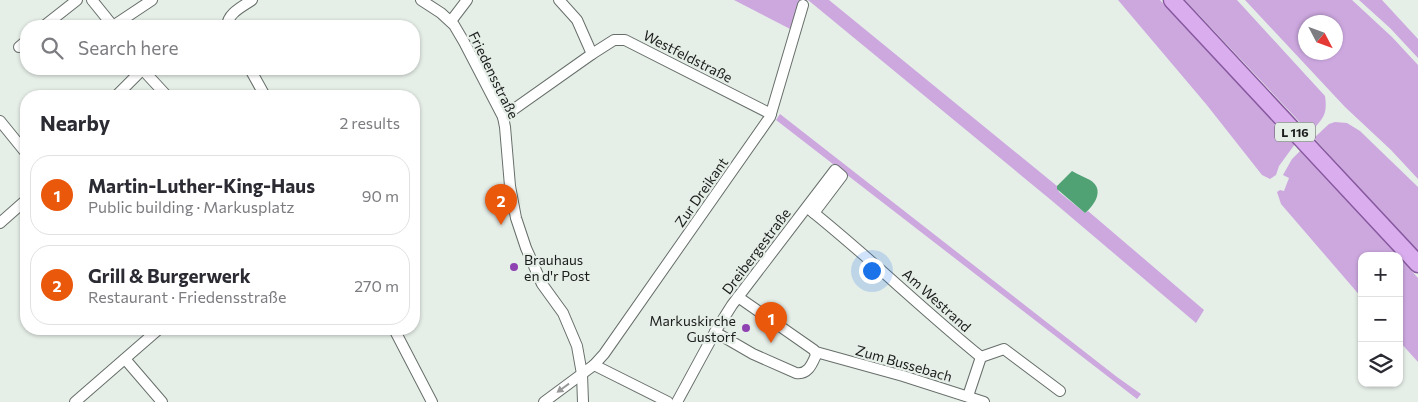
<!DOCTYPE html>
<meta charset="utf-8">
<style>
:root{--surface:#fff;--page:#f7f7f7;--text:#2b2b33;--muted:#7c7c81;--line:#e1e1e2;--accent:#ea580c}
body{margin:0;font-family:Commissioner,sans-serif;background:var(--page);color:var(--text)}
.controls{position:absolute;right:15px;bottom:15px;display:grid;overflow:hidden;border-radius:10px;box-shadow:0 1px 4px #0004}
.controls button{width:45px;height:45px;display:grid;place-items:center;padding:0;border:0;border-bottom:1px solid var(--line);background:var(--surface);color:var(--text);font:25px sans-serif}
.compass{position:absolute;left:1298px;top:15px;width:45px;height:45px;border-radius:50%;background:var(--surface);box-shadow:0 1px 4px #0004;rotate:131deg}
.you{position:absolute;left:871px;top:270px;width:18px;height:18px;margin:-12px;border:4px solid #fff;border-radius:50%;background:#1a73e8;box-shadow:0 0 0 8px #1a73e833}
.badge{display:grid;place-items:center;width:32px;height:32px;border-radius:50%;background:var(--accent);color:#fff;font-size:16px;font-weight:700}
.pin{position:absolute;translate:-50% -41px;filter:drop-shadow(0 1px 2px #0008)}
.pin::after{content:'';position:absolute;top:26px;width:18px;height:15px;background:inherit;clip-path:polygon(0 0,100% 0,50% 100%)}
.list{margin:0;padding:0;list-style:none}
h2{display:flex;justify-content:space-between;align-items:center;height:65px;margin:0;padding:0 20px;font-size:21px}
h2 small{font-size:16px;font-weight:400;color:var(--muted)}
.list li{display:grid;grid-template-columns:32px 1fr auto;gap:15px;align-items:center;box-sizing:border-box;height:80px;margin:0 10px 10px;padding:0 10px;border:1px solid var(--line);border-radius:20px}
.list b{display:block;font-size:19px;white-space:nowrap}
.list p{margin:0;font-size:16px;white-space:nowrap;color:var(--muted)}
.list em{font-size:16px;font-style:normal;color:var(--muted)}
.icon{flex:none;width:28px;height:28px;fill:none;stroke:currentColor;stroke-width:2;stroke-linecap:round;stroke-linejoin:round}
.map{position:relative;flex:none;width:1418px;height:402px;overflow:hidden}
.search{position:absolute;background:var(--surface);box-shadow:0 1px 4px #0004;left:20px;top:20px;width:400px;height:55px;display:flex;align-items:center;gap:12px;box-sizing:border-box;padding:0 18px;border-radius:20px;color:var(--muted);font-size:19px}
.panel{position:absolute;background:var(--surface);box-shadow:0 1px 4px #0004;left:20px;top:90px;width:400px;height:245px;border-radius:20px}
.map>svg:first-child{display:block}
</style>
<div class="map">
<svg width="1418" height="402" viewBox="0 0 1418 402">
<rect width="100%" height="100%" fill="#e6eee8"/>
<g fill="#cca8df" fill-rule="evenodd">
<path d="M734,0H803L794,31Z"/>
<path d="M808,0H829L1057,186L1059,192L1085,213L1088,211L1204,310L1196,323L1051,200Z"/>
<path d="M1118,0H1160L1295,144L1279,166L1276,175L1270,179L1262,175L1206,104Z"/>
<path d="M1185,0H1237L1325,96C1328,116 1322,119 1310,133Z"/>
<path d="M1245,0H1352L1392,37L1418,65V179L1391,150L1345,107ZM1306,22H1336V52H1306Z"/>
<path d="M1359,0H1382L1418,39V58L1390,28Z"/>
<path d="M780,114L1117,377L1141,394L1137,399L776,120Z"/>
<path d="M1335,122L1347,123L1360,131L1418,187V252L1314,138L1329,124Z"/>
<path d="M1301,150L1398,256H1362V298L1281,204L1277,192L1280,190L1284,191L1289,178L1283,175L1292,159Z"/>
<path d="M1399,257L1418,278V362L1399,341Z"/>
</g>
<path fill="#50a274" d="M1072,171C1077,174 1084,177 1090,180C1105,189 1095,205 1085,213L1057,189V186Z"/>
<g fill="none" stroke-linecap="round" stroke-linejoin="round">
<defs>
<g id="minor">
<path d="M92,0L113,26"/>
<path d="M421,0L441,13L454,25L464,42L503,117L505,127L510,186L516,218L526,248L542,284L563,313L577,346L582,374L583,402"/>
<path d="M451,21L467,0"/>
<path d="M44,26L77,0"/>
<path d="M113,26L152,0"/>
<path d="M227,26C228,13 242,7 252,0"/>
<path d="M19,47L26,41"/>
<path d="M592,54L614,40H625L771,114"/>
<path d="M142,69L167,96"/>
<path d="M250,69L265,96"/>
<path d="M116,96L143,69"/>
<path d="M503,117L592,54L577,20L559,0"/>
<path d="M0,121L26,153"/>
<path d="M809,209C868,256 922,309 981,357"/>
<path d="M0,223L26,200"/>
<path d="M394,329L432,402"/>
<path d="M715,332L753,354L796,373C808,375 812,364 816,355L814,350L738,297"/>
<path d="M816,352L903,376L984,402"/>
<path d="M981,357L1004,349L1060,391"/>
<path d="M125,359L162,402"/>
<path d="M594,365L668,402"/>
<path d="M968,396L981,357"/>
<path d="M75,402L159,329"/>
<path d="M544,402L594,365L604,354L770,117L803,5"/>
<path d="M677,402L715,332L732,305L835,170L842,176L814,213"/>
</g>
<path id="primary" d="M1172,0L1418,264"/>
</defs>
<use href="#minor" stroke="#676f6a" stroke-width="12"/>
<use href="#primary" stroke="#87589e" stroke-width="19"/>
<use href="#minor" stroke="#fff" stroke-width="10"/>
<use href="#primary" stroke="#daadef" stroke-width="16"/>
</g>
<defs><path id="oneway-solid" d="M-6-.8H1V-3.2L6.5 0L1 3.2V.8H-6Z" transform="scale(1.25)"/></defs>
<use fill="#989998" href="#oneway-solid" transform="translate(563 388) rotate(144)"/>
<g fill="#8e41b1" stroke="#e6eee8" stroke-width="2">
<circle cx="514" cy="267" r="5"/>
<circle cx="746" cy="328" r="5"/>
</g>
<g text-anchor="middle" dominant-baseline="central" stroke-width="4.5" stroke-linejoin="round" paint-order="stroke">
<rect fill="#e6eee8" stroke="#575c58" stroke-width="1" x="1275" y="122.5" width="40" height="19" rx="4"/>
<g font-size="12" font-weight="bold" fill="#1a1d1b">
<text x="1295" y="132">L 116</text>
</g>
<g font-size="14" fill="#1a1d1b" stroke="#e6eee8">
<text transform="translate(688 56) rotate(27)">Westfeldstraße</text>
<text transform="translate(494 75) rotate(64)">Friedensstraße</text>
<text transform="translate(701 192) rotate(-55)">Zur Dreikant</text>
<text transform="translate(756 251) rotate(-53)">Dreibergestraße</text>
<text transform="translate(937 300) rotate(42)">Am Westrand</text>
<text transform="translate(904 363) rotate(16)">Zum Bussebach</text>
</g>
<g font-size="14" fill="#1a1d1b" stroke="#e6eee8" text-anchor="start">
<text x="524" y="259">Brauhaus<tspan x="524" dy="16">en d'r Post</tspan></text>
<text x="736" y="320" text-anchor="end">Markuskirche<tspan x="736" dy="16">Gustorf</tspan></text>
</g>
</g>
</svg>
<div class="controls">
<button>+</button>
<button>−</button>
<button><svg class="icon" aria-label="layers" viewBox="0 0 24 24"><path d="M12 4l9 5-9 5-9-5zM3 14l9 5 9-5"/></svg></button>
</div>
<svg class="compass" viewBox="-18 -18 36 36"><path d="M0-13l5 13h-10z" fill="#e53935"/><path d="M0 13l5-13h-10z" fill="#7c7c81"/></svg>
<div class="you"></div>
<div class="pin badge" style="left:771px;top:343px">1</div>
<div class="pin badge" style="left:501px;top:225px">2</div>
<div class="search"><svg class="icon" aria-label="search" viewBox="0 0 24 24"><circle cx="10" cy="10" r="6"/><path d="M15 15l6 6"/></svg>Search here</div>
<section class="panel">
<h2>Nearby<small>2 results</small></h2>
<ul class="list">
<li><span class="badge">1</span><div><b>Martin-Luther-King-Haus</b><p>Public building · Markusplatz</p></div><em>90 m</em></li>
<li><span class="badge">2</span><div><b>Grill &amp; Burgerwerk</b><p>Restaurant · Friedensstraße</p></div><em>270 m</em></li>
</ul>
</section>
</div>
